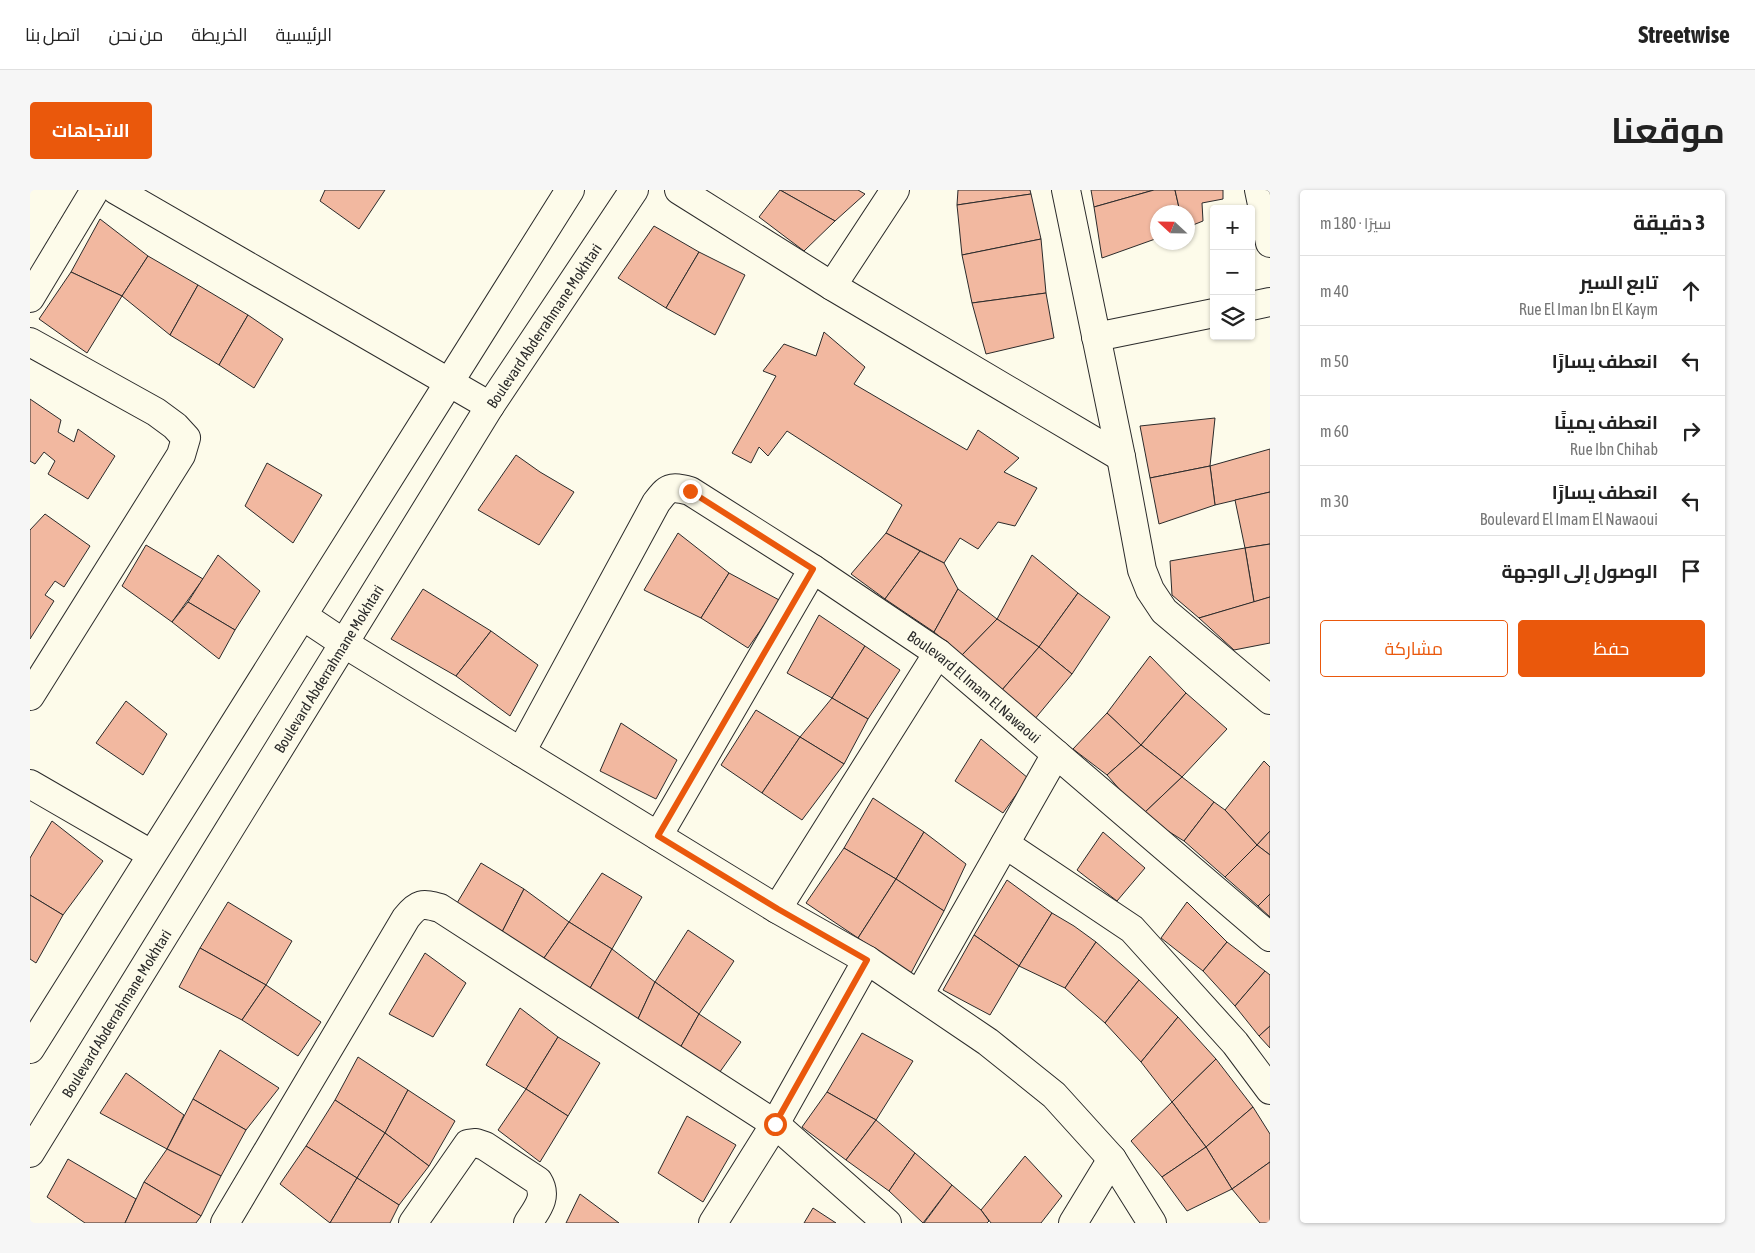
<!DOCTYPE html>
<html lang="ar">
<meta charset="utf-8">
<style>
:root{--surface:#fff;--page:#f6f6f6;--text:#222;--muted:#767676;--line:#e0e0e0;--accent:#ea580c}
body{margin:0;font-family:"Asap Condensed",Cairo,sans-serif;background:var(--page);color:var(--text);direction:rtl}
.controls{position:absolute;right:15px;top:15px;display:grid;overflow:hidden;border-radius:5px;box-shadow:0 1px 4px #0004}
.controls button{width:45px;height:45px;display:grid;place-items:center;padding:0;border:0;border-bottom:1px solid var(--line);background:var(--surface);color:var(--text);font:25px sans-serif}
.compass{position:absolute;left:1120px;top:15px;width:45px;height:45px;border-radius:50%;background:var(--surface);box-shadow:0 1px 4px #0004;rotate:292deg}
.stop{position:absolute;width:15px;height:15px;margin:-11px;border:4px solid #ea580c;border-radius:50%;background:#fff}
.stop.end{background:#ea580c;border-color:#fff;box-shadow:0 1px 5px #0008}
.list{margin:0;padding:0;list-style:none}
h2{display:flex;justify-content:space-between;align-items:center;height:65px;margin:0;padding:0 20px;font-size:21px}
h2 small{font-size:16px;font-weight:400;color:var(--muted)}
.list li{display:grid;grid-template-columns:32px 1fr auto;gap:15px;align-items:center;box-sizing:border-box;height:70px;padding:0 20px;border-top:1px solid var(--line)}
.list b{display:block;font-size:19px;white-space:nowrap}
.list p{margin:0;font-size:16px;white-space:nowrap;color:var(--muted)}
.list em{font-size:16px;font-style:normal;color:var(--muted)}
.actions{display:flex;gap:10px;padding:15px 20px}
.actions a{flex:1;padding:11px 0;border:1px solid var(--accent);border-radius:5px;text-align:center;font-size:18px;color:var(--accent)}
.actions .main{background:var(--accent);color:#fff}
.icon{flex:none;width:28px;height:28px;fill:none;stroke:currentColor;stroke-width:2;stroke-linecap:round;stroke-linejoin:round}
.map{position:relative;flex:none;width:1240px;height:1033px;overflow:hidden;direction:ltr;border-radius:5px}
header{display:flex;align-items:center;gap:30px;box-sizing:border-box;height:70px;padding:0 25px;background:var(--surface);border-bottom:1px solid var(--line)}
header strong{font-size:24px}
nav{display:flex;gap:28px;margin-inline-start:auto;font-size:18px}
.intro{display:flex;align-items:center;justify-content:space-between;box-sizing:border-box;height:120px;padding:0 30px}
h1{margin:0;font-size:35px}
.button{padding:12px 22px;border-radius:5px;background:var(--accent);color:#fff;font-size:18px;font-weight:700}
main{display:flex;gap:30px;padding:0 30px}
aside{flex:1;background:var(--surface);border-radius:5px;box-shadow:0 1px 4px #0004}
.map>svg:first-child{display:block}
</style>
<header>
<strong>Streetwise</strong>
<nav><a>الرئيسية</a><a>الخريطة</a><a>من نحن</a><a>اتصل بنا</a></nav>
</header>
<div class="intro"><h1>موقعنا</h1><a class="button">الاتجاهات</a></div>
<main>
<aside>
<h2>3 دقيقة<small>سيرًا · 180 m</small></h2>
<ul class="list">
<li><svg class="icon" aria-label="ahead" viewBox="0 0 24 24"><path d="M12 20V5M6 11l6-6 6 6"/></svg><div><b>تابع السير</b><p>Rue El Iman Ibn El Kaym</p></div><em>40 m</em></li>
<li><svg class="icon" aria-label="left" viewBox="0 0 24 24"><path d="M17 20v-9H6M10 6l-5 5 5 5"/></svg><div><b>انعطف يسارًا</b></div><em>50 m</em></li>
<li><svg class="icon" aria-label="right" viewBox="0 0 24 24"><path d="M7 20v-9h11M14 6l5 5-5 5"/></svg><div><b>انعطف يمينًا</b><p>Rue Ibn Chihab</p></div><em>60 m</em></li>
<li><svg class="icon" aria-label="left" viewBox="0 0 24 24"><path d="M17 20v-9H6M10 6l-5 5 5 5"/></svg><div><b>انعطف يسارًا</b><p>Boulevard El Imam El Nawaoui</p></div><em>30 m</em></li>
<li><svg class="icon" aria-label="arrive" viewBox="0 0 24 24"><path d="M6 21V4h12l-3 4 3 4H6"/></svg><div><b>الوصول إلى الوجهة</b></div></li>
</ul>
<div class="actions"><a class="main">حفظ</a><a>مشاركة</a></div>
</aside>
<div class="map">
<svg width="1240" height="1033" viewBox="0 0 1240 1033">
<rect width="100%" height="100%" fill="#fdfbea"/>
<g fill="#f2b8a0" stroke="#2b2b2b">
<path d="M295,0H355L329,39L290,11Z"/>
<path d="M750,0H828L835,4L805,31Z"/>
<path d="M750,0L805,31L774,61L729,27Z"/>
<path d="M928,0H1000L1001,4L927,15Z"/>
<path d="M1061,0H1124L1064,17Z"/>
<path d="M1124,0H1145L1150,22H1128V48L1072,68L1064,17Z"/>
<path d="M1145,0H1193V9L1172,13L1173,31L1158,37V22H1150Z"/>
<path d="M1001,4L1011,49L932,65L927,15Z"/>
<path d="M70,29L118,66L92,106L41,82Z"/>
<path d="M624,36L669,62L636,118L588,88Z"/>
<path d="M1011,49L1016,103L942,113L932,65Z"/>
<path d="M669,62L715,85L685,145L636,118Z"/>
<path d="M118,66L168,95L140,145L92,106Z"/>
<path d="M41,82L92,106L57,163L9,129Z"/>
<path d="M168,95L218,125L189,175L140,145Z"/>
<path d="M1016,103L1024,148L956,164L942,113Z"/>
<path d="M218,125L253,149L224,198L189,175Z"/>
<path d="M794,142L835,177L824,194L937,260L948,240L989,268L974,282L1007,298L985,336L968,332L948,359L930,348L914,373L856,343L872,315L757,241L738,266L729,257L721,273L702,263L746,186L733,181L754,154L786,166Z"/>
<path d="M0,209L31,230L28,242L44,252L48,239L85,266L58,309L18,284L25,271L14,262L5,274L0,271Z"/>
<path d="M1185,228L1180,276L1120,288L1110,236Z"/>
<path d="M1240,259V302L1185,315L1180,276Z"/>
<path d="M486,265L510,282L544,302L509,355L448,320Z"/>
<path d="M237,273L292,305L263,353L215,316Z"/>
<path d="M1180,276L1185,315L1129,334L1120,288Z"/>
<path d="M1240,302V354L1215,358L1205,310Z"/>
<path d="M15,324L60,356L34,397L25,391L15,405L24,411L0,449V340Z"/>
<path d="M648,343L699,383L671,428L614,400Z"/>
<path d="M856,343L890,361L855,409L821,384Z"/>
<path d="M1240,354V407L1224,412L1215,358Z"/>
<path d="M116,355L173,389L142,432L92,396Z"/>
<path d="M1215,358L1224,412L1169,428L1142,405L1140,371Z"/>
<path d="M890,361L914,373L928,399L904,442L855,409Z"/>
<path d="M188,365L230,401L205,440L158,412Z"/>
<path d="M1002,365L1048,403L1009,457L967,429Z"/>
<path d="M699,383L751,411L718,458L671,428Z"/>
<path d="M393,399L461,441L426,486L361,449Z"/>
<path d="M928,399L967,429L932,465L904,442Z"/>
<path d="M1048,403L1080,427L1042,484L1009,457Z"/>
<path d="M1240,407V453L1204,460L1169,428Z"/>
<path d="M158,412L205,440L189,469L142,432Z"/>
<path d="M789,425L835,456L802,508L757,483Z"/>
<path d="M967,429L1009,457L972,500L932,465Z"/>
<path d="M461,441L508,475L480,526L426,486Z"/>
<path d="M835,456L870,480L838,529L802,508Z"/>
<path d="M1009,457L1042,484L1004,530L972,500Z"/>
<path d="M1120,466L1156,503L1111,555L1077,523Z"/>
<path d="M1156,503L1197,539L1152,587L1111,555Z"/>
<path d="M802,508L838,529L814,574L770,547Z"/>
<path d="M96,511L137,544L113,585L66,553Z"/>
<path d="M726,520L770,547L732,603L691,575Z"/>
<path d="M1077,523L1111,555L1077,585L1043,559Z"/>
<path d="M591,533L647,570L626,609L570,581Z"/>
<path d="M770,547L814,574L772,630L732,603Z"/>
<path d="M951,549L998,588L973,623L925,591Z"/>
<path d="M1111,555L1152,587L1112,625L1077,585Z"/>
<path d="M1234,571L1240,577V641L1227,655L1195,620Z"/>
<path d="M1152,587L1184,612L1154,651L1112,625Z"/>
<path d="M843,608L894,642L866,689L814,658Z"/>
<path d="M1184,612L1195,620L1227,655L1195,687L1154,651Z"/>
<path d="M22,631L73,671L33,725L0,705V668Z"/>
<path d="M1240,641V665L1227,655Z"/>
<path d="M894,642L936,674L914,721L866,689Z"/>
<path d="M1073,642L1115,678L1087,711L1047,680Z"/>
<path d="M1227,655L1240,665V704L1228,716L1195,687Z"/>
<path d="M814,658L866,689L828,748L776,713Z"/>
<path d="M451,673L494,699L471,744L427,713Z"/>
<path d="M572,683L612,707L582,759L539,732Z"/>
<path d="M866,689L914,721L881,783L828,748Z"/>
<path d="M977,690L1022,723L989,776L944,745Z"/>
<path d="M494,699L539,732L514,768L471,744Z"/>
<path d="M1240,704V727L1228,716Z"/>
<path d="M0,705L33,725L6,773L0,769Z"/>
<path d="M198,712L262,751L236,795L170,758Z"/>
<path d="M1157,712L1197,752L1173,781L1131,748Z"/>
<path d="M1022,723L1044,736L1066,752L1035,798L989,776Z"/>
<path d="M539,732L582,759L559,800L514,768Z"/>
<path d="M658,740L704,771L669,824L625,792Z"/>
<path d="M944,745L989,776L960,825L913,800Z"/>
<path d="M1066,752L1109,790L1075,833L1035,798Z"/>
<path d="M1197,752L1235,781L1205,816L1173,781Z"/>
<path d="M170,758L236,795L212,830L149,797Z"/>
<path d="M582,759L625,792L607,831L559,800Z"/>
<path d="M395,763L436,793L403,847L359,824Z"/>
<path d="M1235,781L1240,785V836L1229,846L1205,816Z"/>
<path d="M1109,790L1148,827L1111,872L1075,833Z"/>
<path d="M625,792L669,824L650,858L607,831Z"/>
<path d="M236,795L291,832L268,866L212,830Z"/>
<path d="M490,818L528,847L496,899L456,875Z"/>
<path d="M669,824L711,852L687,886L650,858Z"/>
<path d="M1148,827L1186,869L1142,912L1111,872Z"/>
<path d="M1240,836V858L1229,846Z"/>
<path d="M832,843L883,871L846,930L797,902Z"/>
<path d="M528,847L570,873L538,926L496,899Z"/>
<path d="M190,860L249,898L216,940L163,909Z"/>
<path d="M328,867L378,900L355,943L305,910Z"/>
<path d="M1186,869L1223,917L1176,957L1142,912Z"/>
<path d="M96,883L154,925L137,959L70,923Z"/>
<path d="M496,899L538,926L510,972L468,940Z"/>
<path d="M378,900L425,931L399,976L355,943Z"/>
<path d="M797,902L846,930L816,970L772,937Z"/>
<path d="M163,909L216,940L191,986L137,959Z"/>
<path d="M305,910L355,943L327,988L276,956Z"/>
<path d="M1142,912L1176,957L1132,987L1101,951Z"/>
<path d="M1223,917L1240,944V972L1202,999L1176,957Z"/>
<path d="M657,926L706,955L673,1012L628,983Z"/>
<path d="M846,930L885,963L859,1001L816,970Z"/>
<path d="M355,943L399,976L369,1015L327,988Z"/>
<path d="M276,956L327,988L300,1033L250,994Z"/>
<path d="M1176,957L1202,999L1157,1021L1132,987Z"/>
<path d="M137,959L191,986L171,1026L114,992Z"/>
<path d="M885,963L922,995L893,1033L859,1001Z"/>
<path d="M995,966L1032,1006L1011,1033H961L951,1020Z"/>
<path d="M38,969L106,1009L95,1033H55L17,1007Z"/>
<path d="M1240,972V1033H1230L1202,999Z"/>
<path d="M327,988L369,1015L360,1033H300Z"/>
<path d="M114,992L171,1026L166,1033H95Z"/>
<path d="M922,995L951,1020L959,1031L957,1033H894Z"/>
<path d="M550,1004L589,1033H536Z"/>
<path d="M783,1018L806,1033H774Z"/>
</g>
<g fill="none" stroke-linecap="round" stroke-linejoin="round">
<defs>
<g id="street">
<path d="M86,0L460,216"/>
<path d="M649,0L802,96L1091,267"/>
<path d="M1036,0L1091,267L1112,380L1120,400L1134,421L1240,510"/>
<path d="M1229,0L1240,53"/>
<path d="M802,96L865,0"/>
<path d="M0,108L65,0"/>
<path d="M1221,116L1240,112"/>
<path d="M1066,147L1184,123"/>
<path d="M0,152L126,222L145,236L156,248L151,265L0,506"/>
<path d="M273,426L315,454L747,719L837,770L958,852L1024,905L1082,969L1122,1033"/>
<path id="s1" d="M491,562L626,313C638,297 640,296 660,301L783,379L908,463L1240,747"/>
<path d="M0,594L121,664"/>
<path d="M628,646L783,379"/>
<path d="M975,654L1102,739L1205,853L1240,900"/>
<path d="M747,719L908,463"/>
<path d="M889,805L1026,564"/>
<path d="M195,1033L376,728C388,713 392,713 410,718L745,934L857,1033"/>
<path d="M383,1033L438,954L446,953L455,956L508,991C518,1007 507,1019 498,1033"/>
<path d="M683,1033L745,934L837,770"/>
<path d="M1043,1033L1082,969"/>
</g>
<g id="secondary">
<path d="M0,859C178,572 362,288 540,0"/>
<path id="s2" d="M0,963L460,216L604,0"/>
</g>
</defs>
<use href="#street" stroke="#2b2b2b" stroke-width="30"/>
<use href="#secondary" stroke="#2b2b2b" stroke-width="30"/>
<use href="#street" stroke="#fdfbea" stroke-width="28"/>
<use href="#secondary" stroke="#fdfbea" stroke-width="28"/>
</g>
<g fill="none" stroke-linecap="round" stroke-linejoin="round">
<path stroke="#ea580c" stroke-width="6" d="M660,301L783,379L628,646L748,719L837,770L745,934"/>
</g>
<g text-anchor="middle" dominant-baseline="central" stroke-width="4" stroke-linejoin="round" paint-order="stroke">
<g font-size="15" fill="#2b2b2b" stroke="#fdfbea">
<text stroke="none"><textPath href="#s2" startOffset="974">Boulevard Abderrahmane Mokhtari</textPath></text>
<text stroke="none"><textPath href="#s2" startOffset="569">Boulevard Abderrahmane Mokhtari</textPath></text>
<text stroke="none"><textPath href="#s1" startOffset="669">Boulevard El Imam El Nawaoui</textPath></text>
<text stroke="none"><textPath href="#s2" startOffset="164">Boulevard Abderrahmane Mokhtari</textPath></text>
</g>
</g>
</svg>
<div class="controls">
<button>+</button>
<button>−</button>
<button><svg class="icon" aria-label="layers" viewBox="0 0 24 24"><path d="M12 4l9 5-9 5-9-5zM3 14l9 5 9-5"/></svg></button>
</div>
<svg class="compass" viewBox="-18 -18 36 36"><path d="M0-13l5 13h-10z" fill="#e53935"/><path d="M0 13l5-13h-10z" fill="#767676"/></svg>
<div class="stop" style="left:745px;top:934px"></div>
<div class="stop end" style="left:660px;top:301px"></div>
</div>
</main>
